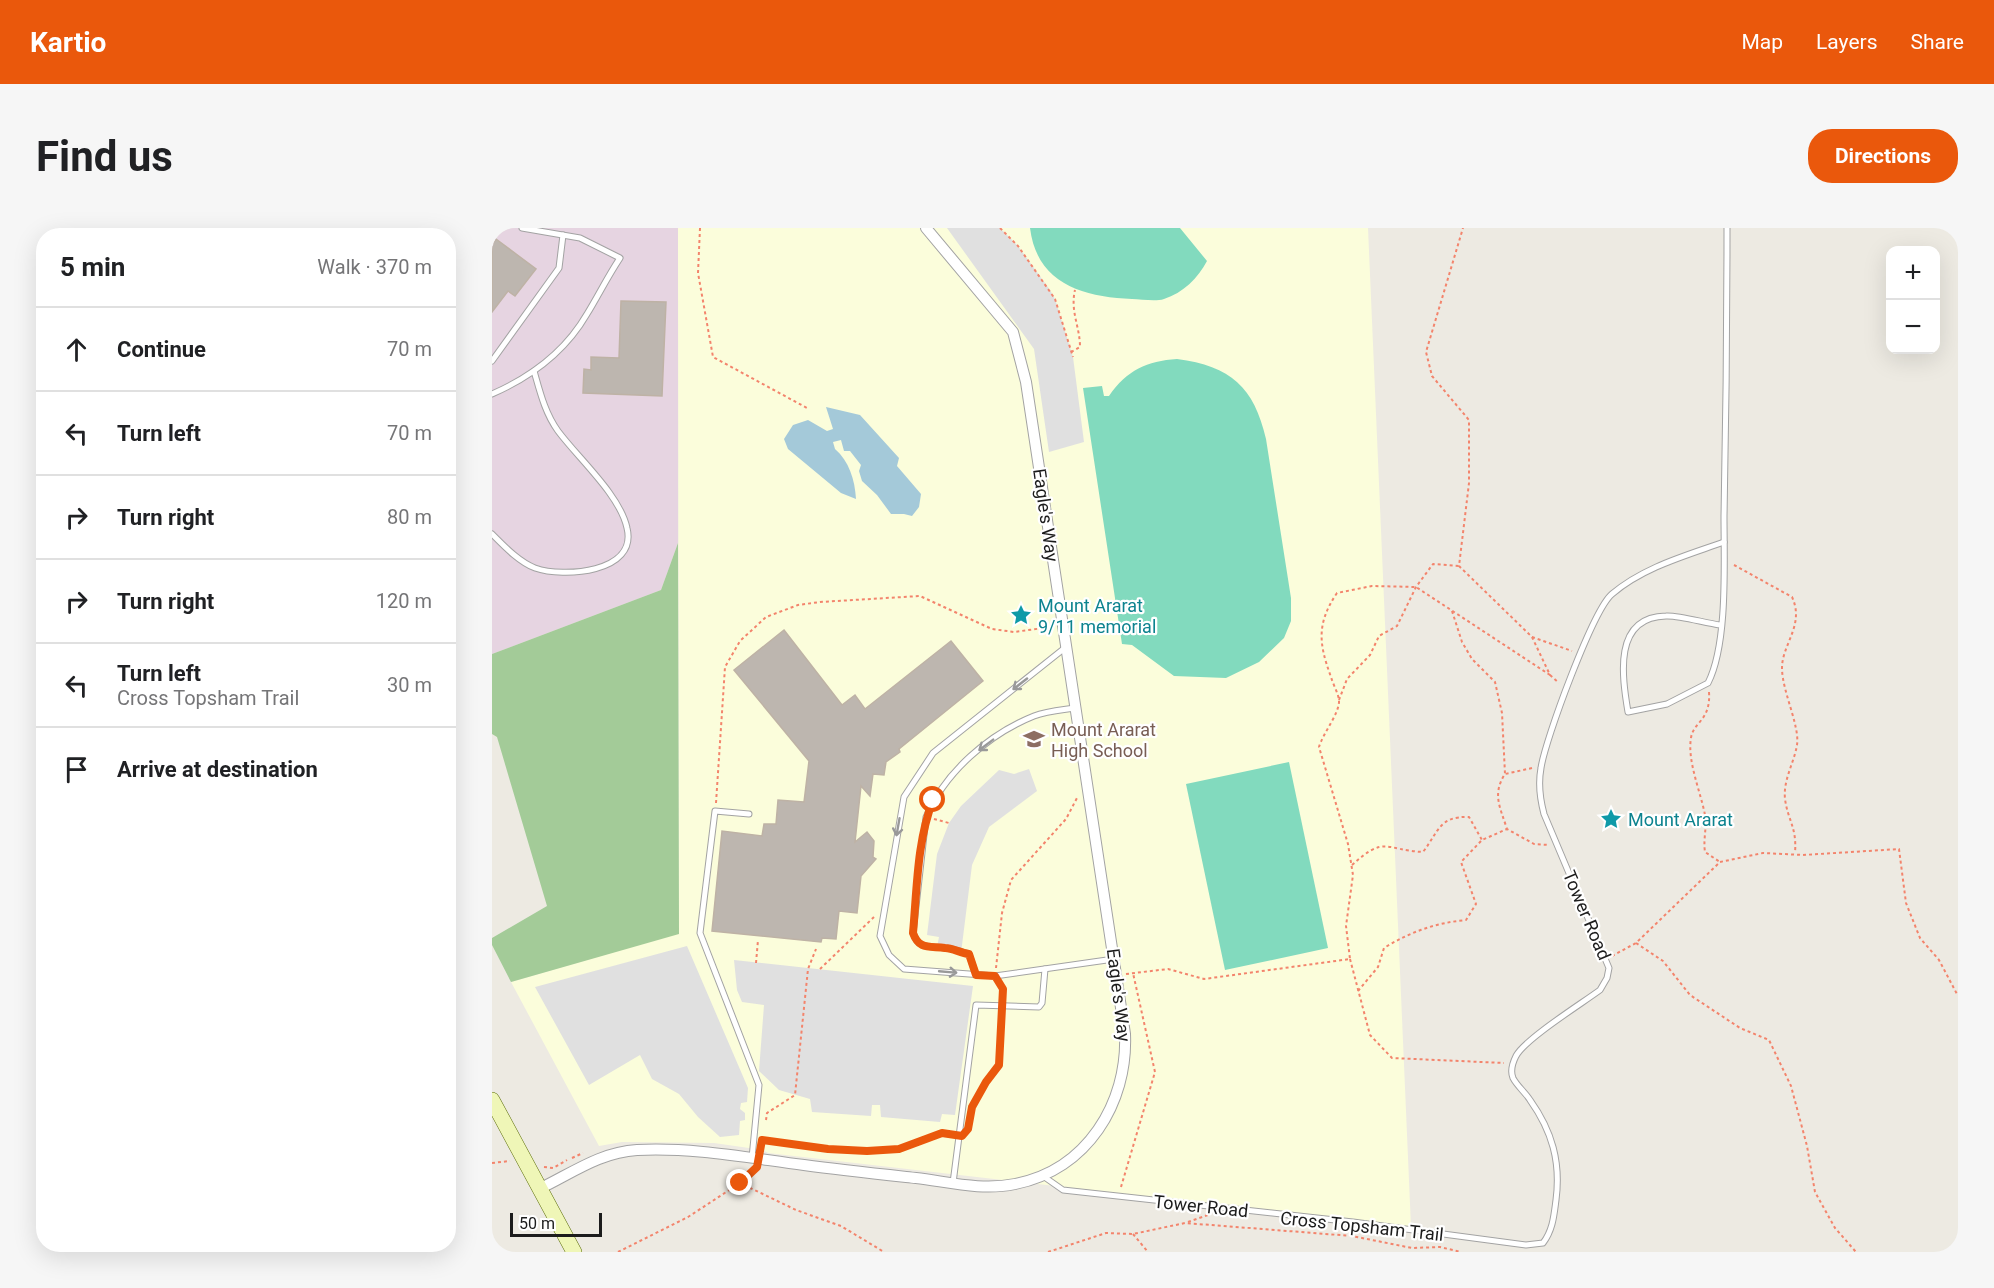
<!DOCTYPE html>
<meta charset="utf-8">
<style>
:root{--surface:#fff;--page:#f6f6f6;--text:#202124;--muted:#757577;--line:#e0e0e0;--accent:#ea580c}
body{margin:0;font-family:Roboto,sans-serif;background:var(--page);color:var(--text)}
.controls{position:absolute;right:18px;top:18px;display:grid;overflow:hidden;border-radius:12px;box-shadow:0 6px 24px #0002}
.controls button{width:54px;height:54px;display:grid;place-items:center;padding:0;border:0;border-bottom:2px solid var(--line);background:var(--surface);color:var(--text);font:30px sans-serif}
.scale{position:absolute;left:18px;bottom:15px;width:92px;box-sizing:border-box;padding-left:6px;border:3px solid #1c1c1c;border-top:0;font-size:16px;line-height:21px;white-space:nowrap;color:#1c1c1c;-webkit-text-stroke:4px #fff;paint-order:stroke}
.stop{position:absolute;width:18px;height:18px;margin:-14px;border:4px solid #ea580c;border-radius:50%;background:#fff}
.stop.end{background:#ea580c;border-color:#fff;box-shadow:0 2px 6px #0008}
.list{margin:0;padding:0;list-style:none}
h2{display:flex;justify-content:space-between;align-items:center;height:78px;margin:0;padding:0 24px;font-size:26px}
h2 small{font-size:20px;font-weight:400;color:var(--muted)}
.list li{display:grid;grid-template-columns:39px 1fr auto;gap:18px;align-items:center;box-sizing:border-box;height:84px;padding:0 24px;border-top:2px solid var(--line)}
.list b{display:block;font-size:22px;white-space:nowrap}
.list p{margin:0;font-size:20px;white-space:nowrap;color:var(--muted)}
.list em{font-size:20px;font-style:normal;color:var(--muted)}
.icon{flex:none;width:33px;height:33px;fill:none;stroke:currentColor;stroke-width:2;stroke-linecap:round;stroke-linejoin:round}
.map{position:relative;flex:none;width:1466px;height:1024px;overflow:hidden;border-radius:24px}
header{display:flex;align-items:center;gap:36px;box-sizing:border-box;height:84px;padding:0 30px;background:var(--accent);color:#fff}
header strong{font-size:28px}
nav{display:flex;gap:33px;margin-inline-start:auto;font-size:21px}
.intro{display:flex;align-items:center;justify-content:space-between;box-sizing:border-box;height:144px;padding:0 36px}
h1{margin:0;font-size:42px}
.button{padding:15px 27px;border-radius:24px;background:var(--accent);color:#fff;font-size:21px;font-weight:700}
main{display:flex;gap:36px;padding:0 36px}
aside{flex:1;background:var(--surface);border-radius:24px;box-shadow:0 6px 24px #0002}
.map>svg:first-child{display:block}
</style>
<header>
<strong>Kartio</strong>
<nav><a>Map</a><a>Layers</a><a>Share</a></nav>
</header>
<div class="intro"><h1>Find us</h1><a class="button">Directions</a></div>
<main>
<aside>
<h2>5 min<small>Walk · 370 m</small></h2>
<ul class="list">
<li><svg class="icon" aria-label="ahead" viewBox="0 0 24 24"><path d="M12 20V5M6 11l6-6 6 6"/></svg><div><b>Continue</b></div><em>70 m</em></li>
<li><svg class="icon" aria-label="left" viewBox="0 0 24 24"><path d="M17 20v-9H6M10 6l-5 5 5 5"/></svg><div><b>Turn left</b></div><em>70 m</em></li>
<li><svg class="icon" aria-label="right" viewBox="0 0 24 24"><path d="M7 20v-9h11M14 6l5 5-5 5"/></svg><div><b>Turn right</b></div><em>80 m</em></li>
<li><svg class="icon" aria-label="right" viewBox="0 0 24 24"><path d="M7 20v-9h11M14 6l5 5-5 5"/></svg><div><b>Turn right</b></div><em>120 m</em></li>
<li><svg class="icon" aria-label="left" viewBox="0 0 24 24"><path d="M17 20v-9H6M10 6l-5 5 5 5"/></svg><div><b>Turn left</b><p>Cross Topsham Trail</p></div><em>30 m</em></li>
<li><svg class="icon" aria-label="arrive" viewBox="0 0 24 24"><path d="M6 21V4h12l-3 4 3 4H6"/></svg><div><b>Arrive at destination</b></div></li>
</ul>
</aside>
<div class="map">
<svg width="1466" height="1024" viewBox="0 0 1466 1024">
<rect width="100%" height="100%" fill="#edeae2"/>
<path fill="#e6d4e1" d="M0,0H186V315L169,362L0,426Z"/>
<path fill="#fbfddb" d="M186,0H876L919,999L276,925L271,922L222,915L130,914L107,918L19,754L187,705Z"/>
<path fill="#a3cb98" d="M186,315L187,706L19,754L0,717V710L55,678L5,509L0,506V426L169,362Z"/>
<g fill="#82dabe">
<path d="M538,0H688L715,33C706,50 691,65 672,71C663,74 649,71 640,71C591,69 545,56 538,0Z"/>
<path d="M685,131C739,138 762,159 774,211L799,370V393L792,410L767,434L734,450L682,448L640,417L630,416L591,160L610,158L612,168H617C635,142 655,133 685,131Z"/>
<path d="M797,534L836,720L733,742L694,556Z"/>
</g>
<g fill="#e0e0e0">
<path d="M455,0H508L526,18L558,62L563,71L581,129L592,214L557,224L542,121Z"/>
<path d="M537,541L545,563L497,599L480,637L469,725L445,719L447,709L435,707L445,626L457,595L469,578L507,542L522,546Z"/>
<path d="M195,718L256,860L255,874L249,875L248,881L253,885V892L248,893L247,907L228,909L206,889L187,866L160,851L148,827L97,857L43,759Z"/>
<path d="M242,732L481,758L463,887L450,886L448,894L389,889L388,877H380L379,888L320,884L318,871L287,862L267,843L272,777L250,774L245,762Z"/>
</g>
<path fill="#a4c9d9" d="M334,179L368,187L407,230L405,238L429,266L427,279L420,288L412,286H399L385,267L370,253L367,243L369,237L358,223H352L349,212L341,214L343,221C357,233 363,252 364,271L349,265L296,221L292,211L301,197L316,192L335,203L341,201Z"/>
<g fill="#bdb6af" stroke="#beb2a5" stroke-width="1.5">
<path d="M4,11L44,41L23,68L16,63L0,84V16Z"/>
<path d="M129,73L174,74L170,168L91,165L92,141L99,142V129L127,130Z"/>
<path d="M292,402L350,477L363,467L373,481L459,413L491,453L407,521L408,524L394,534L392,547L381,546L378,568L369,558L363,614L375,604L382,613L381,629L384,631L369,648L365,685L347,683L344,711L330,710L329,714L220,703L230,603L270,608L272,596H284L286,572L312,574L317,533L242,442Z"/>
</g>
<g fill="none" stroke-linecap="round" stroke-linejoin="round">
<defs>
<g id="lane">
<path d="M0,133L67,40L71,7"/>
<path d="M0,166C39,149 73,124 95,86C106,68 116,48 128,30L88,10L30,0"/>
<path d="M0,306C12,318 27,334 43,340C71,350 146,345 135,300C128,267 86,230 66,203C53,185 48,164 42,143"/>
<path d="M1228,397C1213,395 1186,387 1174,388C1121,389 1130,448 1136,484L1175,476L1216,455C1236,416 1232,334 1232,288C1234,192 1235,96 1235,0"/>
<path d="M574,419L441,525L412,569L388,708L397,727L412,741L503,748L622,731"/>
<path d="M257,586L223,583L208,705L267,857L260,930"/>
<path d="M484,747L477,726C468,724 461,720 453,720C437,718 427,722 421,705L434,589C453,544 497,506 542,488C555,483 570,482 583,480"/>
<path d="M551,948L571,962L861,994L1034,1017L1051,1015C1061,1002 1062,987 1064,972C1069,934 1060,903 1038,872C1033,864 1025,858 1021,850C1018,843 1021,834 1024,828C1033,811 1089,776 1108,762L1115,750L1117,740L1052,586C1048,571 1046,556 1049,540C1053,512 1101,382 1120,366C1152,339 1193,328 1232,314"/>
<path d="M461,955L484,777L547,779L550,775L553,741"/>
</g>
<path id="street" d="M49,960C80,945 109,924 145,922C200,919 257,930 312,937C349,942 387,946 424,950C457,954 490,963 523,956C595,942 636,875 633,806L534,154L521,104L434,0"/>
<path id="secondary" d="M0,872L82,1024"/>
</defs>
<use href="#lane" stroke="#a3a3a3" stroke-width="7"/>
<use href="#street" stroke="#a3a3a3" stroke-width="12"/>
<use href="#secondary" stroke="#5b6d09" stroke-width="16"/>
<g stroke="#f3846c" stroke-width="2" stroke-dasharray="3 3" stroke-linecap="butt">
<path d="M208,0L206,45L221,129L315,180"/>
<path d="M508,0L526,18L563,71L581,129"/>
<path d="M579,124L588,119C588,99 578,83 583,62"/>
<path d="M1242,337L1300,369C1313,397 1290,416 1290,440C1290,463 1308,498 1305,517C1302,535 1291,552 1293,571C1296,593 1305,599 1303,625"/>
<path d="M960,383L970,414L980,431L1003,454L1010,485L1013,546"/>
<path d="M1040,409L1080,423"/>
<path d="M1058,447L1067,455"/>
<path d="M1217,464C1219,493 1201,494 1199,510C1195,533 1209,565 1213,587C1215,601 1211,611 1213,624L1228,634"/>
<path d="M847,472L855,451L878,427L887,408L905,398L924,359L941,336L967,338"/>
<path d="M1040,540L1013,546C1000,566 1008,579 1015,601L1042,616L1057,617"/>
<path d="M224,575L233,439L248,413L274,389L306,377L328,374L428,368L500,401L522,404L559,399"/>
<path d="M442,591L457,595"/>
<path d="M860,637C893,607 893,622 931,624C947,603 947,588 977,589L990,612"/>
<path d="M1144,715L1171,733L1198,767L1248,800L1277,812L1299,858L1315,918L1323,964L1343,1000L1364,1024"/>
<path d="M1120,728L1144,715L1228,634L1271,625L1311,627L1407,621L1414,675L1428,710L1447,732L1466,768"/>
<path d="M858,731L878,807L900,830L1012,835"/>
<path d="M264,735L266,712"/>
<path d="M504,740L510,685L519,652L574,591L585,570"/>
<path d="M328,741L382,689"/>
<path d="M634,746L676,741L712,751L858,731L854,698L861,647L856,616L827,519C831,505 848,485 847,472C846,465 841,456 839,449C827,416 824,396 845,365L880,358L924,359L1058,447L1040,409L967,338L977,255V192L940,148L934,124L971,0"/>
<path d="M508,756L511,761L510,770"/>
<path d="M866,763L886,739L892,720C918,704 943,695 974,692L984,676L969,634L990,612L1015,601"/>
<path d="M480,879L493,854L507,837L509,785"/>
<path d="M274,892L275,885L303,867L316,741L324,721"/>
<path d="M271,913C315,919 363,930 406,921C425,918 441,904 460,907"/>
<path d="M80,930L91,925"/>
<path d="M0,935L18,933"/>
<path d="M52,939L61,940L75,932"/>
<path d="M262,942L248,955L304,982L349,998L392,1024"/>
<path d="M629,959L663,844L641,745"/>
<path d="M696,994L716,987"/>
<path d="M641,1006L656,1024"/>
<path d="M126,1024L196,989L248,955"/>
<path d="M556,1024L614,1005L641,1006L693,995L860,1008L920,1020L948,1019L969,1024"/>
<path d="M1465,1024L1466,1021"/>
</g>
<use href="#lane" stroke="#fff" stroke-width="5"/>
<use href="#street" stroke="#fff" stroke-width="10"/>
<use href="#secondary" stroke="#eff6b7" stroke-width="15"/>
</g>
<defs><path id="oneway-shaft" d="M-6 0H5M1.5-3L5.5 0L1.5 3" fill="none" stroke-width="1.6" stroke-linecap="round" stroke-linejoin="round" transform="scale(1.5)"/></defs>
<g stroke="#999">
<use href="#oneway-shaft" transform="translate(528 456) rotate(142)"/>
<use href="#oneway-shaft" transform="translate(494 517) rotate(143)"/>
<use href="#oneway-shaft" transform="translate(406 599) rotate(100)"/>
<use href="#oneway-shaft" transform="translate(456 744) rotate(5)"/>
</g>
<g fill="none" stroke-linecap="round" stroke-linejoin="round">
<path stroke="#ea580c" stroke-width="8" d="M248,955L265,939L270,912L336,921L375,923L407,921L450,905L470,908L476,901L480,879L494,854L507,837L511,761L503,748L484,747L477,726C468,725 461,720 453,720C437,718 427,722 421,705C425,661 425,613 441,572"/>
</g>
<defs>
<symbol id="sight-bare" viewBox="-9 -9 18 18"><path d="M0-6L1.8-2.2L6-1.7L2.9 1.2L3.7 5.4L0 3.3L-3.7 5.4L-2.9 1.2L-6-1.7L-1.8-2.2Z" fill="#0f9aa8" stroke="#fff" stroke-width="2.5" paint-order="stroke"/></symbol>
<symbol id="school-bare" viewBox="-9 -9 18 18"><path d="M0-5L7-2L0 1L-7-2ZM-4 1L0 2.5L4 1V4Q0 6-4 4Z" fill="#8d6e63" stroke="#fff" stroke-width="2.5" paint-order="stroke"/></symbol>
</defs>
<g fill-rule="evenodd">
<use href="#sight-bare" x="514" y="372" width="30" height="30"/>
<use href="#school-bare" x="527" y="496" width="30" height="30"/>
<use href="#sight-bare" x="1104" y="576" width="30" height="30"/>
</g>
<g text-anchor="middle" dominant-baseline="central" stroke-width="4.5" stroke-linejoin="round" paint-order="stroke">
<g font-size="18" fill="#1c1c1c" stroke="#fff">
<text transform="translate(554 287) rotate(82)">Eagle's Way</text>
<text transform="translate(1095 687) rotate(67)">Tower Road</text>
<text transform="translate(627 767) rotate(83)">Eagle's Way</text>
<text transform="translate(709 978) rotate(6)">Tower Road</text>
<text transform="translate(870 998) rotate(6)">Cross Topsham Trail</text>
</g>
<g font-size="18" fill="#0d838f" stroke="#fff" text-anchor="start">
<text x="546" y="377">Mount Ararat<tspan x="546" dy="21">9/11 memorial</tspan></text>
<text x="1136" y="591">Mount Ararat</text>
</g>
<g font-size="18" fill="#785e54" stroke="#fff" text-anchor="start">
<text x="559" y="501">Mount Ararat<tspan x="559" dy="21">High School</tspan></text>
</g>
</g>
</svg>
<div class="controls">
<button>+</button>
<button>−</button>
</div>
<div class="scale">50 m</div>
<div class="stop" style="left:441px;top:572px"></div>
<div class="stop end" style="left:248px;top:955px"></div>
</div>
</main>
